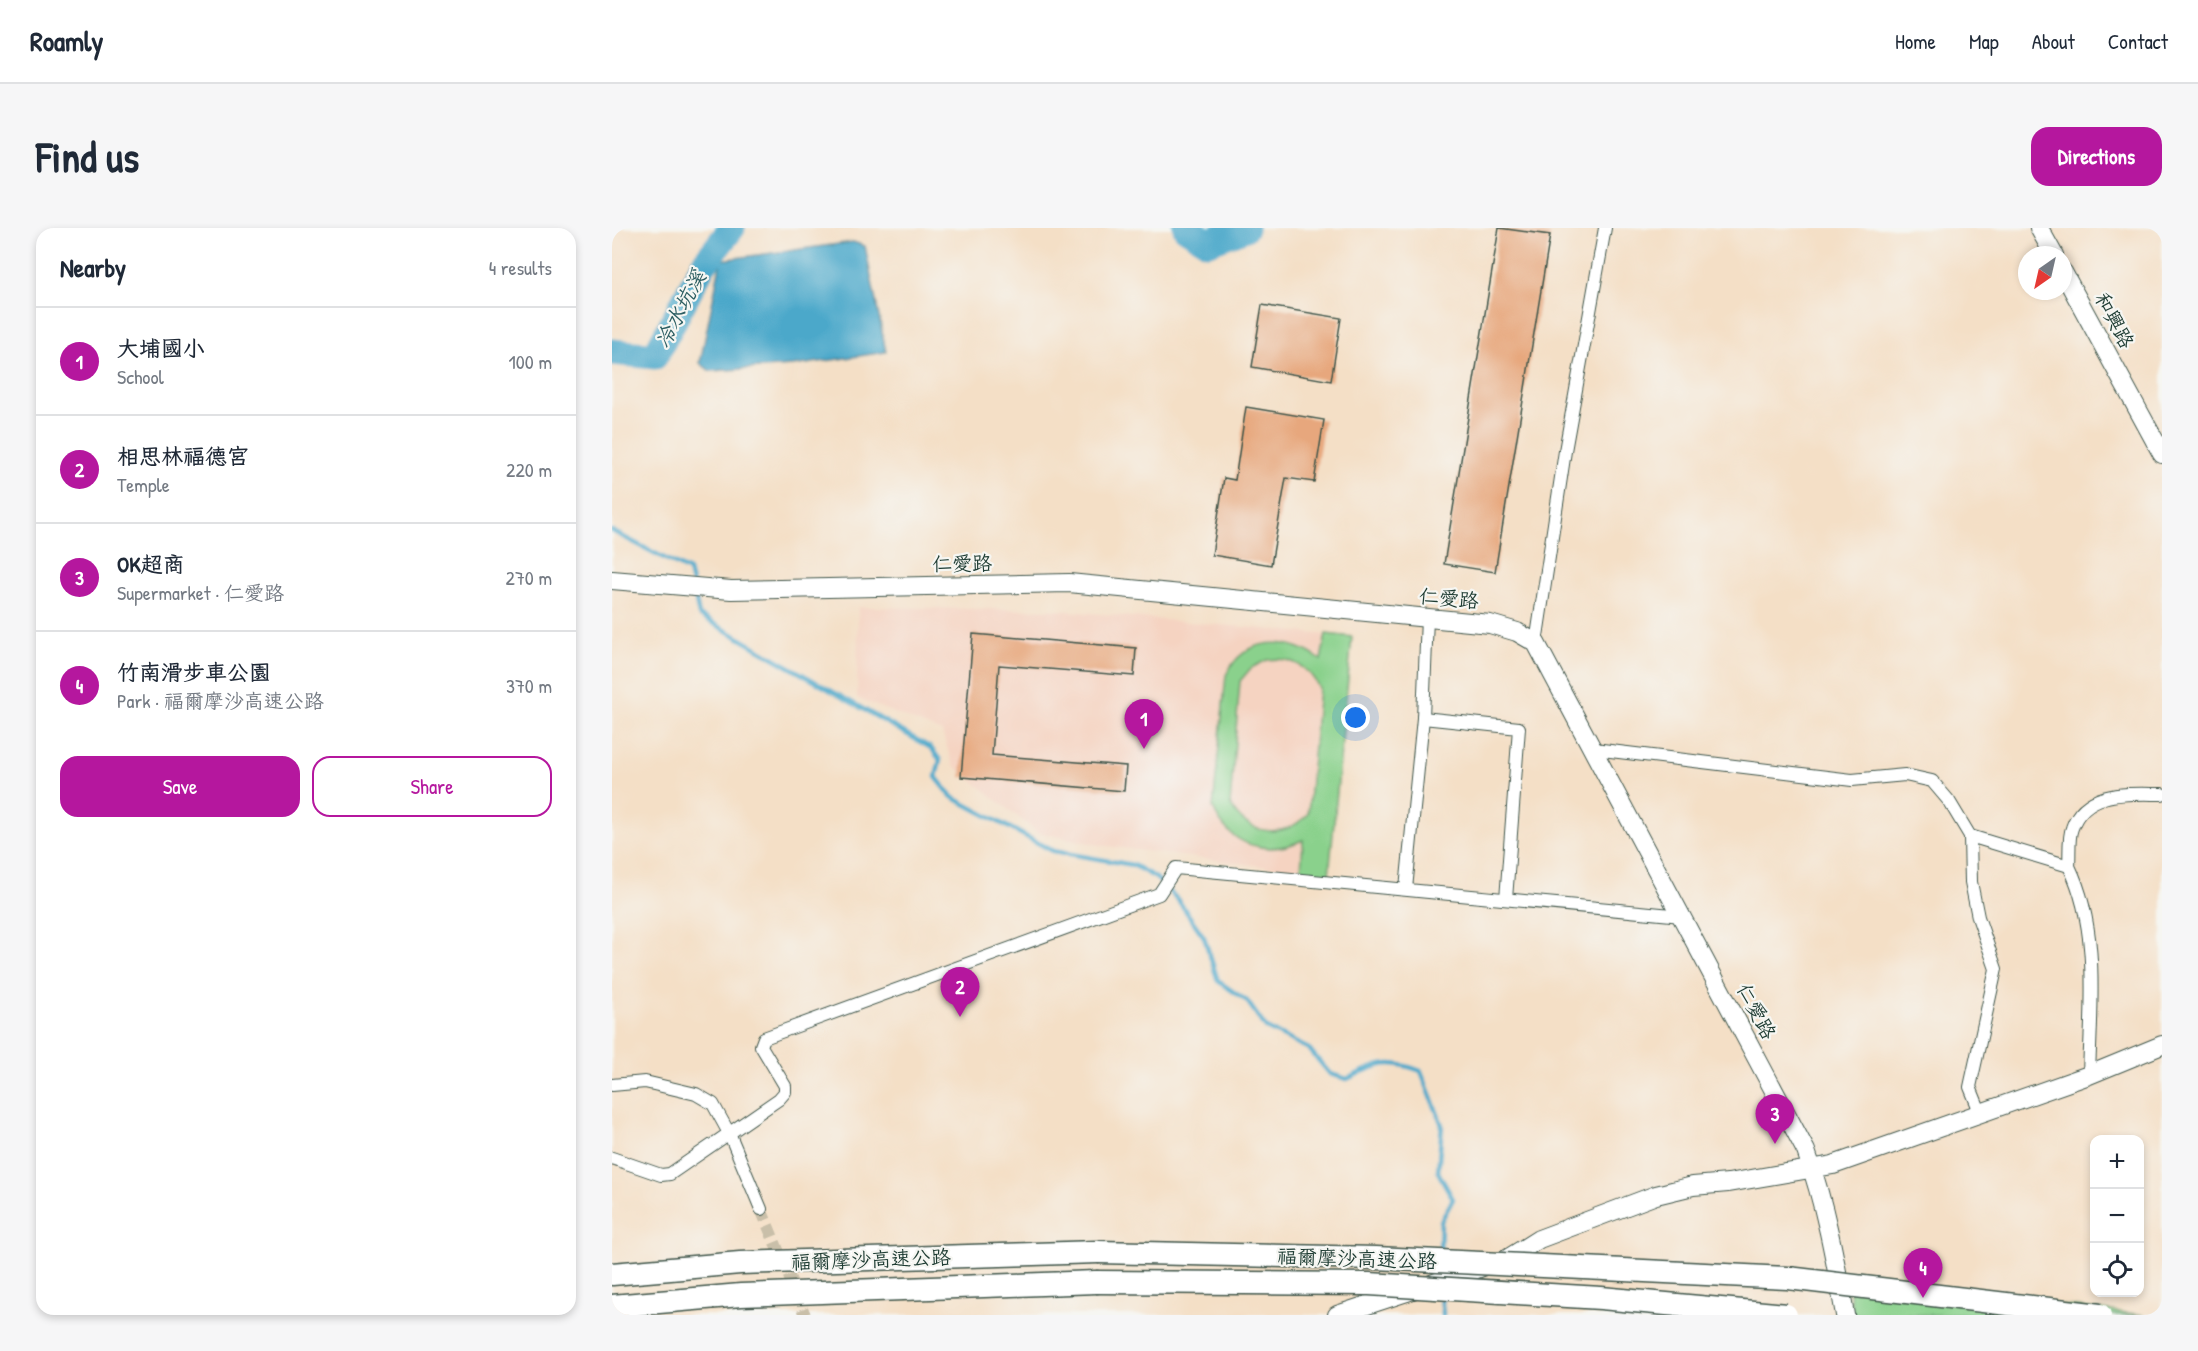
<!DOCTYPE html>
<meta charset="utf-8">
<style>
:root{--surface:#fff;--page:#f6f6f7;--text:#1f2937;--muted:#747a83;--line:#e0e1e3;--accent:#b5179e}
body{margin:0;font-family:"Patrick Hand","LXGW WenKai TC",sans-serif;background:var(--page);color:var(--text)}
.controls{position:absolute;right:18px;bottom:18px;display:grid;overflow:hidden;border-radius:12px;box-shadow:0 3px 9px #0003}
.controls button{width:54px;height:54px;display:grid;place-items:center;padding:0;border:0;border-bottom:2px solid var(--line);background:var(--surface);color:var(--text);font:30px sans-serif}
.compass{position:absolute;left:1406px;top:18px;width:54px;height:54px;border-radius:50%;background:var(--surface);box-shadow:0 3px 9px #0003;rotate:214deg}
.you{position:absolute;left:744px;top:490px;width:21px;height:21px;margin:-15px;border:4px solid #fff;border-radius:50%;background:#1a73e8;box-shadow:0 0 0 9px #1a73e833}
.badge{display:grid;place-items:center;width:39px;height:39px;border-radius:50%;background:var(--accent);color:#fff;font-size:20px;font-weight:700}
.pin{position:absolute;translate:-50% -50px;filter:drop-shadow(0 2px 3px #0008)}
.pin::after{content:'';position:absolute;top:32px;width:21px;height:18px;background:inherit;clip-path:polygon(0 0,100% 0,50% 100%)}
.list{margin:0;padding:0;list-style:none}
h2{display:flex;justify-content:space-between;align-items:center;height:78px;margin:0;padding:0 24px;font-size:26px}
h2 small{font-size:20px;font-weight:400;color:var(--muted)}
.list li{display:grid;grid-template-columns:39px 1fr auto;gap:18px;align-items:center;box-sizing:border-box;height:108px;padding:0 24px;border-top:2px solid var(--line)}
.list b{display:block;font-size:22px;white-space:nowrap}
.list p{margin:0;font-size:20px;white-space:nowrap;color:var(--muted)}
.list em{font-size:20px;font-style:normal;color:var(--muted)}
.actions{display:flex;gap:12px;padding:18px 24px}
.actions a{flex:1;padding:14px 0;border:2px solid var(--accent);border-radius:18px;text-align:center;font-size:21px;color:var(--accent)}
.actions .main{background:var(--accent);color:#fff}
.icon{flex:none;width:33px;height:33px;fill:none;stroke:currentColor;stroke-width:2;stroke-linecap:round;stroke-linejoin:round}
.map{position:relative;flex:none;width:1550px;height:1087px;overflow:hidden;border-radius:18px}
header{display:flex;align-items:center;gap:36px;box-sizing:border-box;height:84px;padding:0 30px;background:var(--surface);border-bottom:2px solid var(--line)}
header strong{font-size:28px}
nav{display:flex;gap:33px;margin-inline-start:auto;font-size:21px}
.intro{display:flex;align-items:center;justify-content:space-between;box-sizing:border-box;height:144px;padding:0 36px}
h1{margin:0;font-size:42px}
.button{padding:15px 27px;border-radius:18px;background:var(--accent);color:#fff;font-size:21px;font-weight:700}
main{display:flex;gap:36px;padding:0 36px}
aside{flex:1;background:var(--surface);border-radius:18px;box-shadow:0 3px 9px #0003}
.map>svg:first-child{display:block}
</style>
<header>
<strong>Roamly</strong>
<nav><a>Home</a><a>Map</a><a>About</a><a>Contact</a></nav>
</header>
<div class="intro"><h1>Find us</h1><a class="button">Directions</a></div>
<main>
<aside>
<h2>Nearby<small>4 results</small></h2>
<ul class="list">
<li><span class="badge">1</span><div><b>大埔國小</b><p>School</p></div><em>100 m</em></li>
<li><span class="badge">2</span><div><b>相思林福德宮</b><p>Temple</p></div><em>220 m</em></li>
<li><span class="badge">3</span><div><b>OK超商</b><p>Supermarket · 仁愛路</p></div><em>270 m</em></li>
<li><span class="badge">4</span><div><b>竹南滑步車公園</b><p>Park · 福爾摩沙高速公路</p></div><em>370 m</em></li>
</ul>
<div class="actions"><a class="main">Save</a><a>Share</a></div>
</aside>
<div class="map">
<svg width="1550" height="1087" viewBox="0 0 1550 1087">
<rect width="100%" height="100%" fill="#f6f6f2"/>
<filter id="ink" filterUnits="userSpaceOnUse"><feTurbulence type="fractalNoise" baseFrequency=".0167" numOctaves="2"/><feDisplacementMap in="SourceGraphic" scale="12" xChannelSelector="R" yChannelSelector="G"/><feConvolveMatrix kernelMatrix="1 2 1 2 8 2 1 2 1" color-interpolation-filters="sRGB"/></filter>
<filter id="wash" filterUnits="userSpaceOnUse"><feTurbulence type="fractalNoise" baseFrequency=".008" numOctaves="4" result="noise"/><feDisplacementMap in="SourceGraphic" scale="24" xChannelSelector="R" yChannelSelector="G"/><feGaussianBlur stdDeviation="1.35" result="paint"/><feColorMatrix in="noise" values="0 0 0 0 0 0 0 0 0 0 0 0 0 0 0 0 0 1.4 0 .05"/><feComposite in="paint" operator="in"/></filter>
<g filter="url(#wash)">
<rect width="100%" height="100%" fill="#f4dfc6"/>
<path fill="#f5d3c1" d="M246,379L444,382L740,409L717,647L487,617L425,604L341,537L330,504L245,470Z"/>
<g fill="#8ad18c" stroke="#548760" stroke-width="1.5" fill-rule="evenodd">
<path d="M714,406L740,409L717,647L689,643L691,612C654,629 618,618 601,580L614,447C634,407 676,408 709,432ZM655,432C679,428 697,439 707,460L696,586C671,612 635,607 618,576L628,453L639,440Z"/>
<path d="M1236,1052L1532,1087H1241Z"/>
</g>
<path fill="#4ca8ca" stroke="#36727f" stroke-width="1.5" d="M241,14L253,18L274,124L181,138L98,143L88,135L109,32Z"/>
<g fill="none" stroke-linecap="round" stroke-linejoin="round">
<g stroke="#4ca8ca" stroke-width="4.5">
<path d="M0,303L77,343L80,355"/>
<path d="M82,363L87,387L319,520L328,532L324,549L340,569L441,623L521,637L544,650L566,672L592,709L606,753L635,773L654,800L697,821L718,846L735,851C767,836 776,830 809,843L830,897L826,944L841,971L829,993L828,1026"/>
<path d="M829,1067L831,1087"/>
</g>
<g stroke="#4ca8ca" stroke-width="27">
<path d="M574,0L596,14L633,0"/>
<path d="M0,124L43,128L91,37L120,0"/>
</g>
</g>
<g id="blocks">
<g fill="#e7a77d">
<path d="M887,0L938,7L883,344L832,336Z"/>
<path d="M650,77L729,90L719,153L640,139Z"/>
<path d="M634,179L712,192L702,254L674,250L659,337L600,327L612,250L623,252Z"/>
<path d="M361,406L524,420L522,448L387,437L380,527L514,538L512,563L349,549Z"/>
</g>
</g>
</g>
<g filter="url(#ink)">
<use href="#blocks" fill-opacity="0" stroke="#3f554a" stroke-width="1.5"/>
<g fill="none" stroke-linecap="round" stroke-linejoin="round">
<path stroke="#c9bfa9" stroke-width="12" stroke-dasharray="12 6" stroke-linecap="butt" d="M149,981L193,1087"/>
<defs>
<g id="street">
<path d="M924,415L953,223L993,0"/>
<path d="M811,490L907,500L894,671"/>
<path d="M982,521L1240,552L1293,547L1320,553L1337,573L1358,608L1359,654L1366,689L1384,741L1358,859L1369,886"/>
<path d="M1358,608L1457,638C1488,702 1479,777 1477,847"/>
<path d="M1457,638C1458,626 1456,610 1460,600C1473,561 1518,566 1550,566"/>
<path d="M794,661L811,490L815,390"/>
<path d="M0,857L33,854L84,866L101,876L118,907L149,981"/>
<path d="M0,930L49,947L58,946L167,871L173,864V858L149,818L152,810L547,666L564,640L1070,688"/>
</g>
<g id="secondary">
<path d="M1427,0L1442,27"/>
<path d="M1451,44L1550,226"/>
<path d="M0,352L119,362L457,355L878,396L905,404L924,415L1194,923C1213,976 1223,1031 1233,1087"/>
<path d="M725,1087L895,1031L927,1011L1044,967L1081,958L1116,955L1221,937L1477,847L1550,817"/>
</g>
<g id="highway">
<path d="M0,1046L128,1035L486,1024"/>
<path d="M0,1078L129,1067L484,1054"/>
</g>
</defs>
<use href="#street" stroke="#3f554a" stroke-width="14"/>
<use href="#secondary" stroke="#3f554a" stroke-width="20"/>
<use href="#highway" stroke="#3f554a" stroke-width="25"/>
<use href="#street" stroke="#fff" stroke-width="12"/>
<use href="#secondary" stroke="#fff" stroke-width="18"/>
<use href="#highway" stroke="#fff" stroke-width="22"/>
<defs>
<g id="highway-bridge">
<path d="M486,1024L764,1030L1176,1050L1488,1087"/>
<path d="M484,1054L757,1056L989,1070L1174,1087"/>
</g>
</defs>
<use href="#highway-bridge" stroke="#3f554a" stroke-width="25" stroke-linecap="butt"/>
<use href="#highway-bridge" stroke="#fff" stroke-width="22"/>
</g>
</g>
<g text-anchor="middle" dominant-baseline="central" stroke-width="4.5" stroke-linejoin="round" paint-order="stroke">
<g font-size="20" fill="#1f3d34" stroke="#f6f6f2">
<text transform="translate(1503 92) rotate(62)">和興路</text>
<text transform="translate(350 335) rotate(-1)">仁愛路</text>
<text transform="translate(837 370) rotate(5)">仁愛路</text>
<text transform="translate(1145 783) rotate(62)">仁愛路</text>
<text transform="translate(745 1030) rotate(2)">福爾摩沙高速公路</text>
<text transform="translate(259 1031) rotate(-2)">福爾摩沙高速公路</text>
</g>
<g font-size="21" font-style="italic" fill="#2c5d61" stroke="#f6f6f2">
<text transform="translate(68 81) rotate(-62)">冷水坑溪</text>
</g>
</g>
</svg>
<div class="controls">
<button>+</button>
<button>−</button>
<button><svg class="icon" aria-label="locate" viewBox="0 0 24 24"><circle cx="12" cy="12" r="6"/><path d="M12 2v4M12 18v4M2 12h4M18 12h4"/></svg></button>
</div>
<svg class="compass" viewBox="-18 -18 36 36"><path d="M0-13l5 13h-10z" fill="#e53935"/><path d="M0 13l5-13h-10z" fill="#747a83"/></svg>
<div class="you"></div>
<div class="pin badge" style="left:532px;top:521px">1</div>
<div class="pin badge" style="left:348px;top:789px">2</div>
<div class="pin badge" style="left:1163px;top:916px">3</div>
<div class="pin badge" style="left:1311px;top:1070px">4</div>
</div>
</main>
